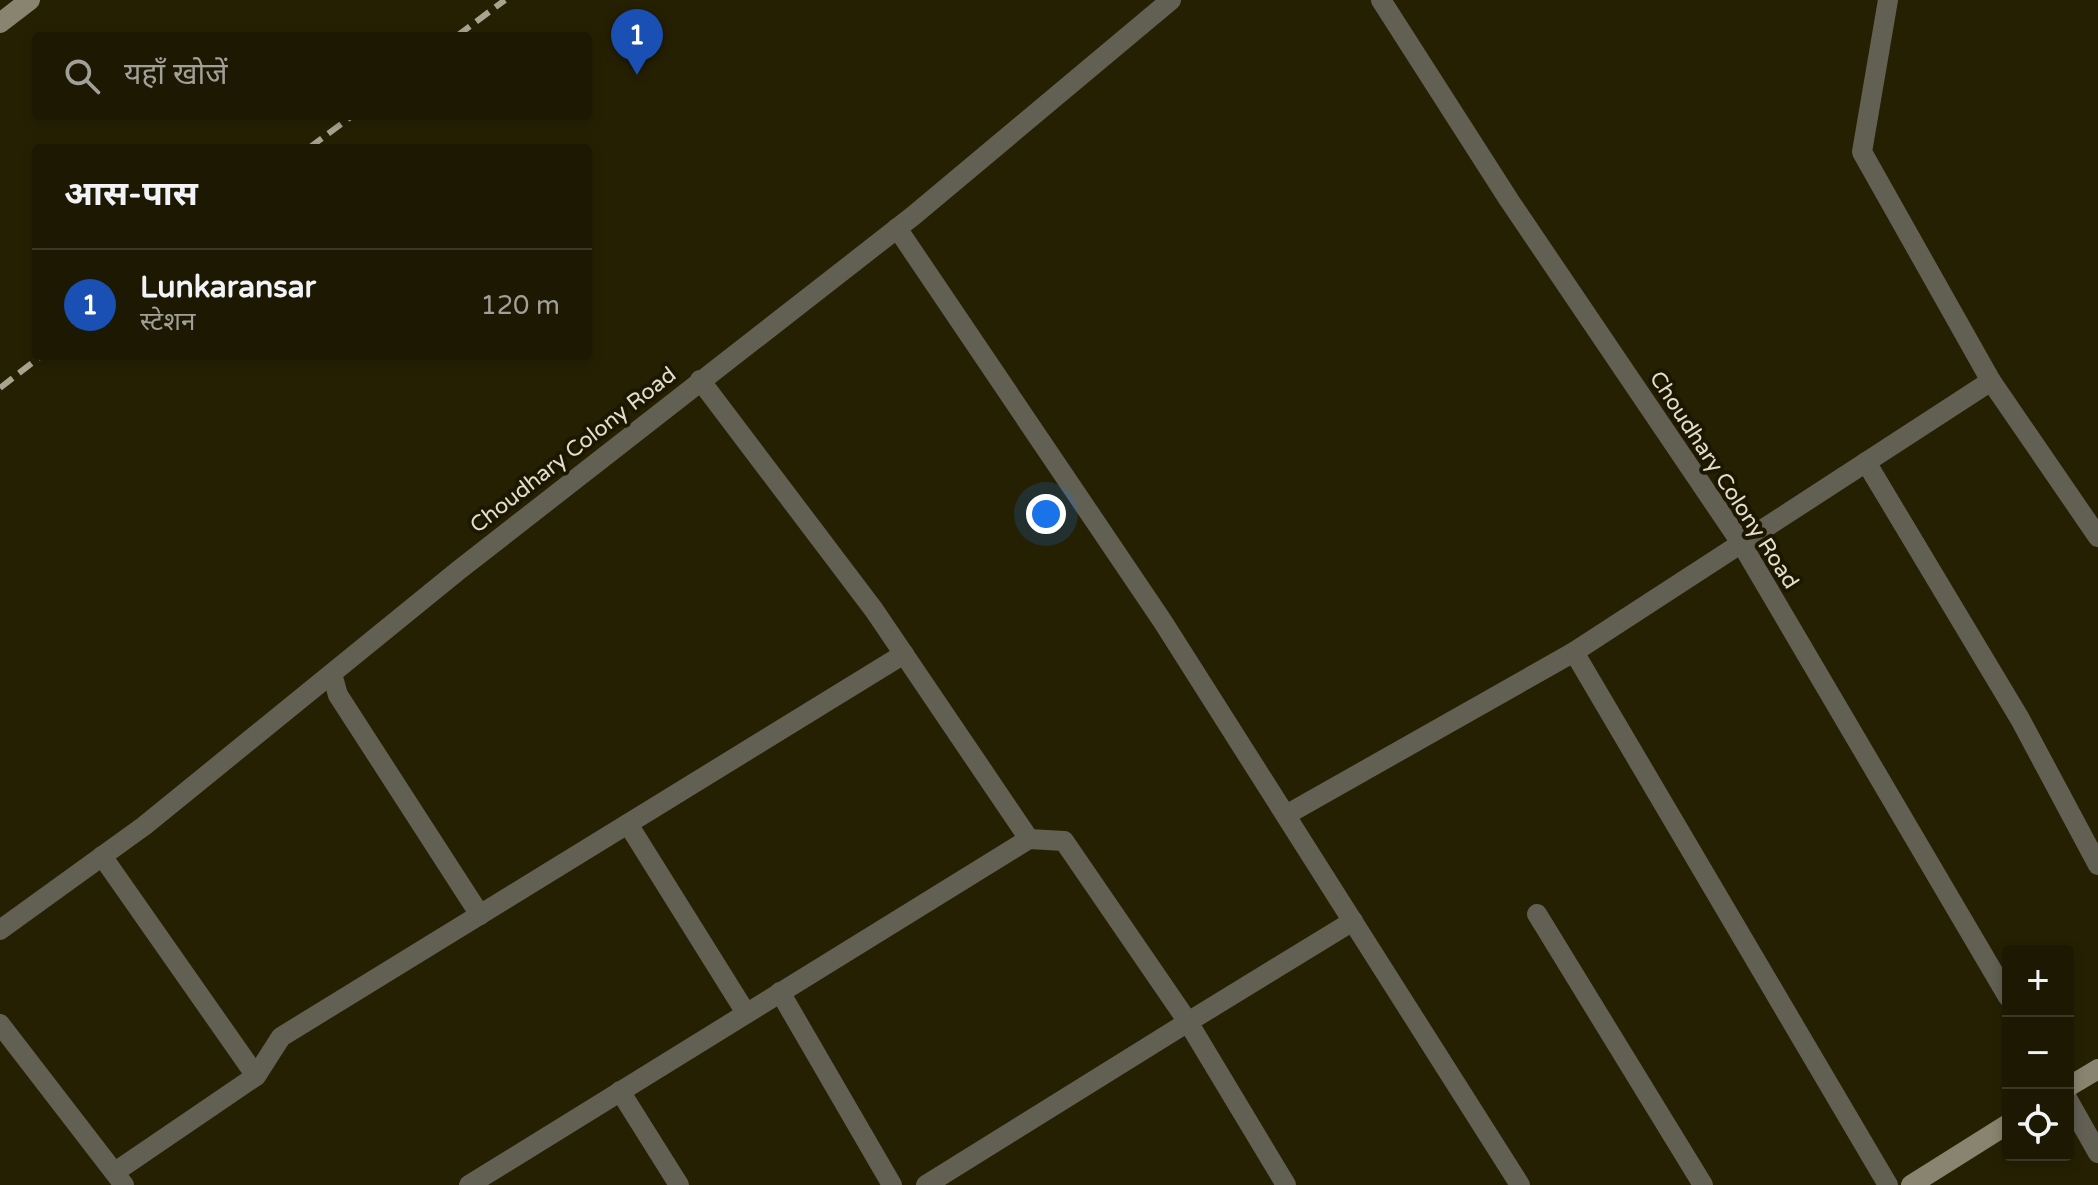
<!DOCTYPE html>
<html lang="hi">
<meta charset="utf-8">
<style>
:root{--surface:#1c1802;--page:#25210c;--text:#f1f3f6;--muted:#a0a099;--line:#3a3724;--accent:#0f766e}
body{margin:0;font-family:"Varela Round","Noto Sans Devanagari",sans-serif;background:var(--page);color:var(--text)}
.controls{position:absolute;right:24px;bottom:24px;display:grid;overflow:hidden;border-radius:8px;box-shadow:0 4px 12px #0003}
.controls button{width:72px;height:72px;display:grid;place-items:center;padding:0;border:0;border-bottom:2px solid var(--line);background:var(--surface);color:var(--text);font:40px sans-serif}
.you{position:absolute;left:1046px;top:514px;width:28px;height:28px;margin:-20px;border:6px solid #fff;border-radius:50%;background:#1a73e8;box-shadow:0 0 0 12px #1a73e833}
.badge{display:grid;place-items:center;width:52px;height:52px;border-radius:50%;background:var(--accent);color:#fff;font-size:26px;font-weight:700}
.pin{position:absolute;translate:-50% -66px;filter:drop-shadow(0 2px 4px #0008)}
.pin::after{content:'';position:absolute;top:42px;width:28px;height:24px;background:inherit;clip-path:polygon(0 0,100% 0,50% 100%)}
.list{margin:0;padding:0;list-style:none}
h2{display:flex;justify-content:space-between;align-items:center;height:104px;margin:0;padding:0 32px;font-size:34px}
h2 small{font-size:26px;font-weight:400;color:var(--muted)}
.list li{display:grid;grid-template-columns:52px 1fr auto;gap:24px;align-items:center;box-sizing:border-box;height:112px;padding:0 32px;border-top:2px solid var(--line)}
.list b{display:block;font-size:30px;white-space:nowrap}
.list p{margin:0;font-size:26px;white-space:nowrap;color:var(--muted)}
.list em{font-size:26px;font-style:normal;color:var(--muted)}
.icon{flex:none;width:44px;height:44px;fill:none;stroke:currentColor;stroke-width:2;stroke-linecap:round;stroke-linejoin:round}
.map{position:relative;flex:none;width:2098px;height:1185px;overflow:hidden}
.search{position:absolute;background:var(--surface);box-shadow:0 4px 12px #0003;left:32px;top:32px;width:560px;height:88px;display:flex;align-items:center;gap:20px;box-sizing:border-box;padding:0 28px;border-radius:8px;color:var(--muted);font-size:30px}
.panel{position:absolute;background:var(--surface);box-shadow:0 4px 12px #0003;left:32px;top:144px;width:560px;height:216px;border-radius:8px}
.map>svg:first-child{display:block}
</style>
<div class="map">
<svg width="2098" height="1185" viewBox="0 0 2098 1185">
<rect width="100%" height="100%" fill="#262003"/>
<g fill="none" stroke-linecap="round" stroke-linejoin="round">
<g stroke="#626053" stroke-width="20">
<path d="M1381,0L1509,200L1741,543L2008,997"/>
<path d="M897,228L1163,622L1520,1185"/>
<path d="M1991,381L2098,537"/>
<path d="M1866,462L2020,719L2098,865"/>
<path d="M1574,652L1888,1185"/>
<path d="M332,674L338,695L480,915"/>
<path d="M1286,815L1574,652L1991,381L1862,152L1888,0"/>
<path d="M628,824L746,1013"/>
<path d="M102,856L256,1076"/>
<path d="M1537,914L1703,1185"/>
<path d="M0,930L144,826L459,570L913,216L1171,0"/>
<path d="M780,992L892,1185"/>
<path d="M0,1024L124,1185"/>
<path d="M620,1091L679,1185"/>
<path d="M2068,1100L2098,1153"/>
<path d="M115,1172L256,1076L281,1037L904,654"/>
<path d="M469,1185L1029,839L874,610L700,380"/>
<path d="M926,1185L1188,1022L1064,841L1029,839"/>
<path d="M1286,1185L1188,1022L1353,921"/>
</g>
<g stroke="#88846f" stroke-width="20">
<path d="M0,23L30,0"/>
<path d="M2068,1087L2098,1069"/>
<path d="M1911,1185L2008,1124"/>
</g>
<g stroke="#a8a490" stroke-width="6" stroke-dasharray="16 8" stroke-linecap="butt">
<path d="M457,36L505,0"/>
<path d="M309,148L352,116"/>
<path d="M0,388L41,356"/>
</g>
</g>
<g text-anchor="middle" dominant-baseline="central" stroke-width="8" stroke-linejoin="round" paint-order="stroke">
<g font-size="22" fill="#e1decd" stroke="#1d1700">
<text transform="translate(573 450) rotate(-38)">Choudhary Colony Road</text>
<text transform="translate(1724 480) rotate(57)">Choudhary Colony Road</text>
</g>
</g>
</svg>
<div class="controls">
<button>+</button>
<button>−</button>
<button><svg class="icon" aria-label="locate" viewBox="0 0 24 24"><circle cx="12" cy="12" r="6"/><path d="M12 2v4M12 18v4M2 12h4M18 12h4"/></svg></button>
</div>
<div class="you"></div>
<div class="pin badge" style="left:637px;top:75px;background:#1a4fb4">1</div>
<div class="search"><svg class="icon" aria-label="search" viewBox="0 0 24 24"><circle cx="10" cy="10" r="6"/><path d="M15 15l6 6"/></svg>यहाँ खोजें</div>
<section class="panel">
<h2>आस-पास<small></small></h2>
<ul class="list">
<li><span class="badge" style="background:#1a4fb4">1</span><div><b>Lunkaransar</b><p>स्टेशन</p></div><em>120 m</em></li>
</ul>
</section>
</div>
